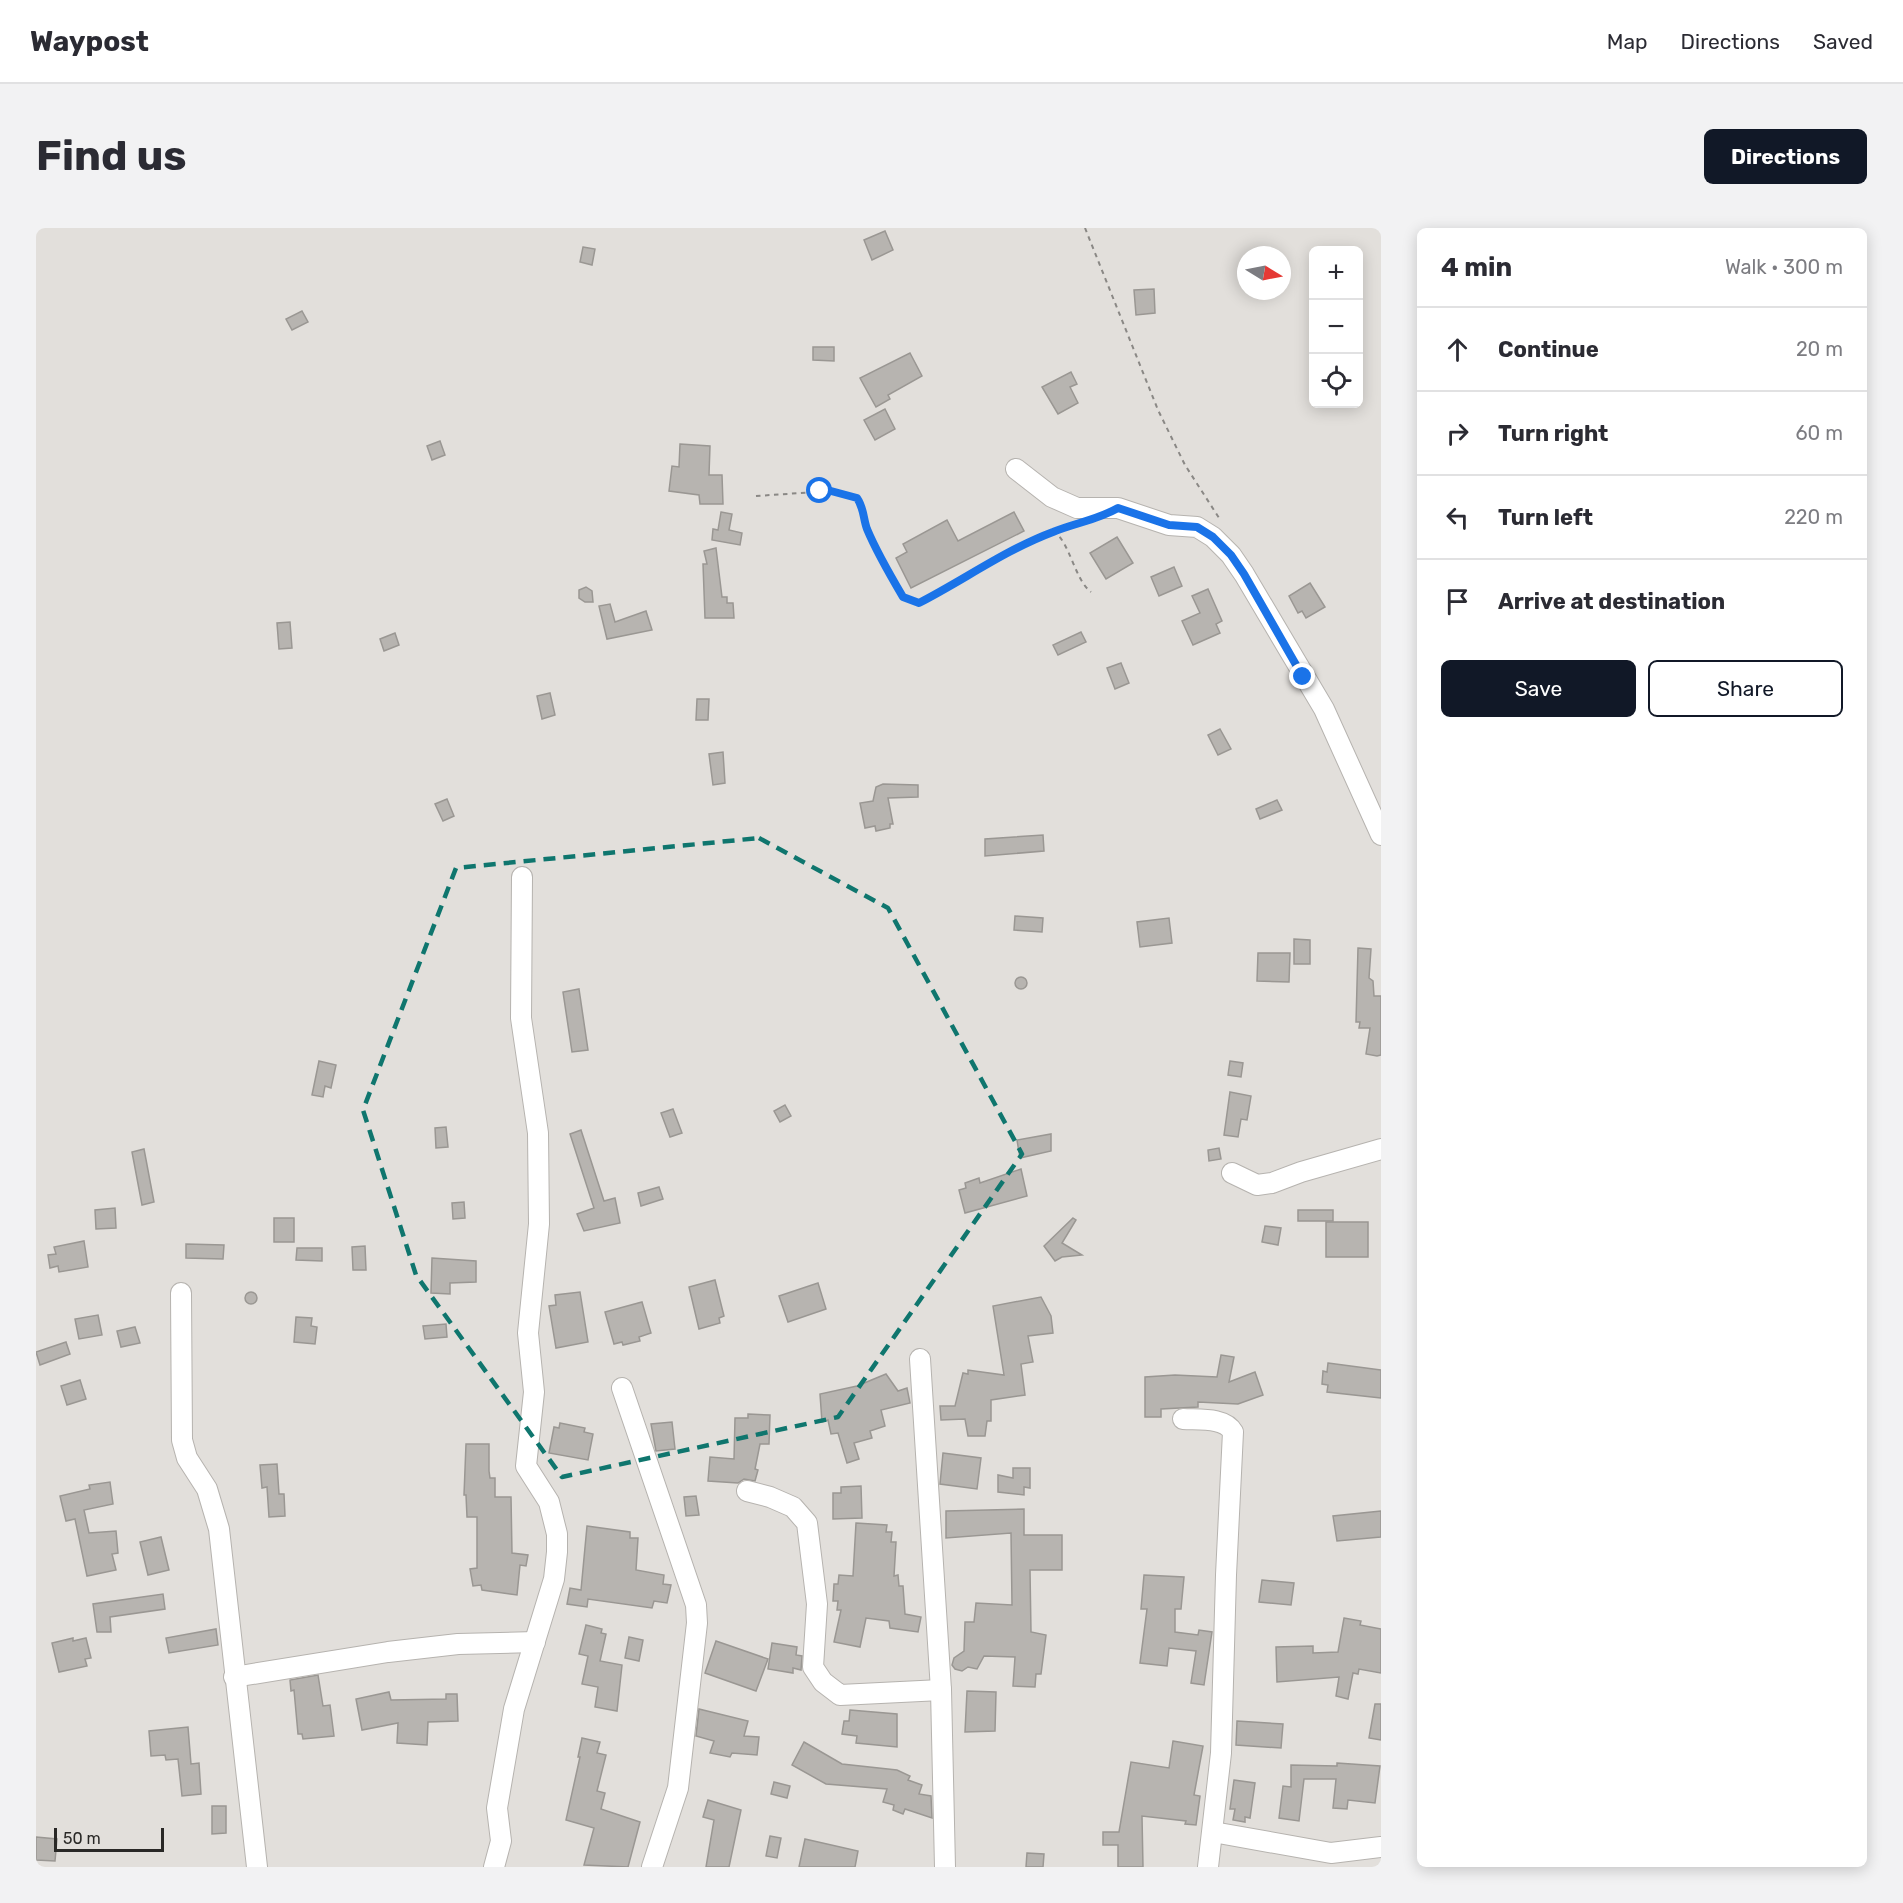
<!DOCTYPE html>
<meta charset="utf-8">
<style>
:root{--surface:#fff;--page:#f2f2f3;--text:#2b2b33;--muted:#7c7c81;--line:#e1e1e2;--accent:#111827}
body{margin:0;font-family:Rubik,sans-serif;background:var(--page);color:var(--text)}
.controls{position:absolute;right:18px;top:18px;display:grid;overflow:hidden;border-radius:9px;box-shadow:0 3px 15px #0003}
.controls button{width:54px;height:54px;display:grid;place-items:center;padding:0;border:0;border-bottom:2px solid var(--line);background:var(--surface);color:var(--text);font:30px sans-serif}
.compass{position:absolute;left:1201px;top:18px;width:54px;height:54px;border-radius:50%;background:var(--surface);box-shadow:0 3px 15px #0003;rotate:100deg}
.scale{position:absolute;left:18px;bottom:15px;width:110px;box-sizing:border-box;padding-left:6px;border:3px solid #292826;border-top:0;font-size:16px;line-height:21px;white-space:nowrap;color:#292826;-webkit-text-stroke:4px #e2dfdb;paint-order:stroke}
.stop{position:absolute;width:18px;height:18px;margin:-14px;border:4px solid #1a73e8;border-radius:50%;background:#fff}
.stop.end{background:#1a73e8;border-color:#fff;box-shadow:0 2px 6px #0008}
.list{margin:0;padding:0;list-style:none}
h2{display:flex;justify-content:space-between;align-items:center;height:78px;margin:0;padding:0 24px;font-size:26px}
h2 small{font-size:20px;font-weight:400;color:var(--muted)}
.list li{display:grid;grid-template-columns:39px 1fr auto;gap:18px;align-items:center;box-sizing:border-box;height:84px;padding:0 24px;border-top:2px solid var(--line)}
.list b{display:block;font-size:22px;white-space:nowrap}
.list em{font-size:20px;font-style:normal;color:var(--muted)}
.actions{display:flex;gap:12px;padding:18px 24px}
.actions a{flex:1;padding:14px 0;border:2px solid var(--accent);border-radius:9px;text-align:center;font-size:21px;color:var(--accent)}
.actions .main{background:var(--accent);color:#fff}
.icon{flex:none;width:33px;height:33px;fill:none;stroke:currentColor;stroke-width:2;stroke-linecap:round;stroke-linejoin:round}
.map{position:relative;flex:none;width:1345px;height:1639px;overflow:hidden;border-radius:9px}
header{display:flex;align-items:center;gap:36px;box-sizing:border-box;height:84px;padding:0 30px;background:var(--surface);border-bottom:2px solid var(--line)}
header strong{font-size:28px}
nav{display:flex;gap:33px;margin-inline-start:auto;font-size:21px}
.intro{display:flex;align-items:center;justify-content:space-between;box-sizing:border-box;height:144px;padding:0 36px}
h1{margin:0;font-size:42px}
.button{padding:15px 27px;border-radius:9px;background:var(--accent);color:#fff;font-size:21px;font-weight:700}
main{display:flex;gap:36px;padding:0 36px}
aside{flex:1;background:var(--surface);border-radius:9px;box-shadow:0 3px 15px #0003}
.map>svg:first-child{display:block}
</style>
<header>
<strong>Waypost</strong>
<nav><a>Map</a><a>Directions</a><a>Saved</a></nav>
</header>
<div class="intro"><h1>Find us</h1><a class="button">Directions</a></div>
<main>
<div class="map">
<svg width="1345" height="1639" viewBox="0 0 1345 1639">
<rect width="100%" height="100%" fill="#e2dfdb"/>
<g fill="#b7b4b0" stroke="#9a9793" stroke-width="1.5">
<path d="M849,3L857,22L836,32L828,12Z"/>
<path d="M547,19L559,21L556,37L544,34Z"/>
<path d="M1118,61L1119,85L1100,87L1098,62Z"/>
<path d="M266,83L272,94L256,102L250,91Z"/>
<path d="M777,119H798V133L777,132Z"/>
<path d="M874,125L886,148L852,167L854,171L840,179L824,150Z"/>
<path d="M1035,144L1041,156L1034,159L1042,175L1022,186L1006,159Z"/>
<path d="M849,181L859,201L839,212L828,192Z"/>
<path d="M404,213L409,227L396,232L391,218Z"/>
<path d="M644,216L674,218L673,247H686L687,276H664L663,267L633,263L636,238L643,239Z"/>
<path d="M685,284L696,286L693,302L706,305L704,317L676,312L677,301L682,302Z"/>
<path d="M978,284L988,303L875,360L860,330L871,324L867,316L911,292L922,313Z"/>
<path d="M1081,309L1097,335L1070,351L1054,325Z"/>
<path d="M680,320L686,369H691V375H697L698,390H669L667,336H671L668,323Z"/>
<path d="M1138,339L1146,358L1123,368L1115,349Z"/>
<path d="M1274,355L1289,379L1270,390L1266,383L1262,385L1253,368Z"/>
<path d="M550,359L556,363L557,374H549L543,370V362Z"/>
<path d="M1172,361L1186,393L1180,396L1184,405L1157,417L1146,393L1164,385L1156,368Z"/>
<path d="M574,376L579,394L610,383L616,402L571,411L563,378Z"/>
<path d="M254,394L256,420L243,421L241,395Z"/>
<path d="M1045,404L1050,414L1022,427L1017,417Z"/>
<path d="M359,405L363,417L348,423L344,411Z"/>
<path d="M1085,435L1093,455L1079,461L1071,440Z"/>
<path d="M514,465L519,487L506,491L501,468Z"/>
<path d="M661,471H673L672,492H660Z"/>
<path d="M1184,501L1195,521L1182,527L1172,507Z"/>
<path d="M687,524L689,555L677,557L673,526Z"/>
<path d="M847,556L882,557V569L852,570L857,596H854V600L840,603L839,598L829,600L824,575L837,573L840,559Z"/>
<path d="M411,571L418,588L407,593L399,576Z"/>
<path d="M1241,572L1246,582L1224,591L1220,581Z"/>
<path d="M1007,607L1008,623L949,628V611Z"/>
<path d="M979,688L1007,690L1006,704L978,702Z"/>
<path d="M1133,690L1136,715L1104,719L1101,694Z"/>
<path d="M1258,711L1274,712V736H1258Z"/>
<path d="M1322,720L1335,721L1333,750L1337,753L1338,768H1345V827L1341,828L1330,826L1334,800H1323L1324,794H1320Z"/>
<path d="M1222,725H1254L1253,754L1221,753Z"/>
<circle cx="985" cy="755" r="6"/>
<path d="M543,761L552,822L536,824L527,764Z"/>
<path d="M283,833L300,837L295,860L289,858L287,869L276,867Z"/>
<path d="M1194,833L1207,835L1205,849L1192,847Z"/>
<path d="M1194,864L1215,868L1211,892L1205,891L1202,909L1188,907Z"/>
<path d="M749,877L755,888L744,894L738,883Z"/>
<path d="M637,881L646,905L634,909L625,885Z"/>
<path d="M410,899L412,919L400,920L399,900Z"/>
<path d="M545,902L568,973L579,970L584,995L548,1003L541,986L558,980L534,906Z"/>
<path d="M1015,906V923L984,930L981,912Z"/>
<path d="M1183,920L1185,931L1173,933L1172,922Z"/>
<path d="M108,921L118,974L106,977L96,924Z"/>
<path d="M985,941L991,968L929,985L923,962L930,960L929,955L943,950L944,955Z"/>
<path d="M623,959L627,971L605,978L602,965Z"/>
<path d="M428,974L429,990L417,991L416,975Z"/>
<path d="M79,980L80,1000L60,1001L59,982Z"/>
<rect x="1262" y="982" width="35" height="11"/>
<rect x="238" y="990" width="20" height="24"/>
<path d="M1037,990L1040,992L1026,1015L1046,1027L1026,1029L1019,1033L1008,1018Z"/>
<rect x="1290" y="994" width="42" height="35"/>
<path d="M1229,998L1245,1000L1242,1017L1226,1014Z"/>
<path d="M48,1013L52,1039L23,1044L22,1038L14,1040L12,1027L20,1026L18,1019Z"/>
<path d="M150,1016L188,1017L187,1031L150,1030Z"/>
<path d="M329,1018L330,1042H317L316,1019Z"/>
<path d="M261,1020H286V1033L260,1032Z"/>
<path d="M396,1030L440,1033V1054L414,1055V1066L395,1065Z"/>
<path d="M679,1052L688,1088L683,1090L684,1095L663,1101L653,1059Z"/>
<path d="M782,1055L790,1081L752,1094L743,1068Z"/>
<circle cx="215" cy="1070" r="6"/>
<path d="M544,1064L552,1114L520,1120L513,1078L520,1077L519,1067Z"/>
<path d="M1005,1069L1015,1088L1017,1105L992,1108L997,1134L985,1136L989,1167L955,1172V1193H951L949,1208H932L929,1191L905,1192L904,1178H919L927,1145L932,1146V1142L968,1147L957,1078Z"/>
<path d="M606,1074L615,1105L603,1109L604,1113L587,1117L586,1114L578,1116L569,1084Z"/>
<path d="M62,1087L66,1107L43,1111L39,1091Z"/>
<path d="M260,1089L276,1090L275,1098L281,1099L279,1116L258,1114Z"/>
<path d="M410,1096L411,1109L389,1111L387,1098Z"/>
<path d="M99,1099L104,1115L85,1119L81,1103Z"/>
<path d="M30,1114L34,1126L4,1137L0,1124Z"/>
<path d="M1185,1127L1198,1129L1193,1154L1219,1144L1227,1167L1202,1176L1162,1174V1179L1125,1181V1189H1109V1149L1139,1147L1181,1149Z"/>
<path d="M1292,1135L1345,1142V1170L1291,1164L1292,1157L1286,1156L1287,1143L1291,1144Z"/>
<path d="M850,1146L862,1163L871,1160L874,1175L845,1182L849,1198L834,1203L836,1210L818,1215L823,1231L811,1235L802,1205L795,1206L792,1192L786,1194L784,1166L821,1158Z"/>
<path d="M44,1152L50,1171L31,1177L25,1158Z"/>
<path d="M712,1186L734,1187L733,1216H724L719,1241L722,1242L719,1253L708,1251L702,1255L672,1253L674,1229L698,1231L699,1190H712Z"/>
<path d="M636,1194L639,1221L620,1223L615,1196Z"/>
<path d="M524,1195L549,1200L548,1204L557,1206L552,1232L513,1225L518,1199L523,1200Z"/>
<path d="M430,1216H453V1243L454,1250H459V1269H475L476,1325L492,1327L490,1338L484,1337L481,1367L446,1362L445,1357L437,1358L434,1341L441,1340V1289H431L430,1267H428Z"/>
<path d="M907,1225L945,1230L941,1261L904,1256Z"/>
<path d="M241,1236L243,1266H248L249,1288L233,1289L231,1259L226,1260L224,1237Z"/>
<path d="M977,1240H994V1260L988,1259V1267L962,1264V1247L977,1250Z"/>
<path d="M74,1254L77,1276L48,1282L53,1305L80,1303L82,1325L76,1326L80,1342L51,1348L39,1291L30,1293L24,1268L54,1261L53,1257Z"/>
<path d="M825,1258L826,1290L797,1291V1265H805V1259Z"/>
<path d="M660,1268L663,1287L650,1288L648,1269Z"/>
<path d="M988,1281V1307H1026V1342H994L995,1404L1010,1407L1005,1446H1000L999,1459L977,1458L979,1429L948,1428L941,1441L932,1439L926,1443L919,1441L916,1437L918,1430L928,1423L929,1394H938L940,1375L976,1377L975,1305L910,1310V1283Z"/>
<path d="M1345,1283V1309L1301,1313L1297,1288Z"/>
<path d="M820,1295L851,1297L850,1304H856L855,1314H860L858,1348L862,1347L863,1358H867L869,1386L885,1389L882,1404L854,1400L853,1393L830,1390L824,1419L798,1414L805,1382H801L802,1373H797L798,1356H802L803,1347L817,1348Z"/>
<path d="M551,1298L594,1304V1310H602L600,1342L628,1347L627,1356L635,1357L631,1375L618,1373L616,1380L552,1371L551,1379L531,1376L534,1360L545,1362Z"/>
<path d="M125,1309L133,1342L112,1347L104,1314Z"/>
<path d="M1108,1347L1148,1349L1145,1381H1139V1404L1162,1407L1163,1402L1176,1404L1168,1457L1155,1455L1160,1423L1133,1420L1131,1438L1104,1435L1111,1381H1105Z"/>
<path d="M1226,1352L1258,1355L1255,1377L1223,1374Z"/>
<path d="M127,1366L129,1381L74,1389L75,1404H61L57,1376Z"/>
<path d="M1308,1390L1325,1393L1324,1397L1345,1401V1445L1323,1441L1322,1446L1317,1445L1312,1471L1300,1468L1303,1449L1241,1454L1240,1419L1277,1418V1425L1302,1424Z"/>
<path d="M550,1397L566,1401L565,1405L570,1406L564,1433L586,1437L581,1483L559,1479L562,1459L546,1456L552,1428L543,1426Z"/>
<path d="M180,1401L182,1417L133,1425L130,1410Z"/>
<path d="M593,1409L607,1412L603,1433L589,1430Z"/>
<path d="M37,1410V1413L50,1410L55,1430L49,1431L51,1438L23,1444L16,1415Z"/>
<path d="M680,1413L732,1431L720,1463L669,1445Z"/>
<path d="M736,1415L761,1419L760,1427L766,1428L765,1442L757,1440V1445L732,1441Z"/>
<path d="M282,1447L287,1478L294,1477L298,1508L267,1511L266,1506H262L258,1462L255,1463L254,1452Z"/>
<path d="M931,1463L960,1464L959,1503L929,1504Z"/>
<path d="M353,1464L355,1472L410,1471V1466H421L422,1493L392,1494L391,1517L361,1515L362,1495L326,1502L320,1471Z"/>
<path d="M1339,1476H1345V1512L1333,1510Z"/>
<path d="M663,1481L712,1493L708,1508L723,1509L721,1527L696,1525L694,1529L674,1525L678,1513L660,1508Z"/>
<path d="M814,1482L861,1486V1519L820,1515L821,1508L806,1506L808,1493H813Z"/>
<path d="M1201,1493L1247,1496L1245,1520L1200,1517Z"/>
<path d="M152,1499L155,1536L163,1535L165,1566L146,1568L142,1531L130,1532L129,1527L115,1528L113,1503Z"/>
<path d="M546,1510L564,1514L561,1525L570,1527L561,1563L569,1565L565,1581L604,1594L592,1639L548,1637L558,1600L530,1592L544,1529H542Z"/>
<path d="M1137,1513L1167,1518L1158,1567L1164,1568L1160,1597L1149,1596L1150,1593L1106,1588L1107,1639H1082V1617H1067V1604H1083L1095,1534L1133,1540Z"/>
<path d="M768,1514L806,1536L861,1542L874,1548L872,1552L886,1557L883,1566L895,1568L896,1590L869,1581L867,1586L857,1582L858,1577L847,1574L851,1561L790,1556L756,1537Z"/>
<path d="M1301,1535L1344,1538L1339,1575L1312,1572L1311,1581L1297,1580L1300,1551H1268L1263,1593L1243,1590L1247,1558L1255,1559V1537L1301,1538Z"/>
<path d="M1198,1552L1219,1555L1214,1590L1209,1589V1594L1197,1592L1199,1581H1194Z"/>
<path d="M738,1554L754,1558L751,1570L735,1566Z"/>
<path d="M672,1572L705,1582L693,1639H670L678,1592L667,1589Z"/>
<path d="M176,1578H190V1605L176,1606Z"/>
<path d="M734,1608L745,1610L741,1630L730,1628Z"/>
<path d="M0,1609L21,1611L19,1633L0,1632Z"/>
<path d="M769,1611L822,1623L819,1639H763Z"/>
<path d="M991,1625L1008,1626L1007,1639H990Z"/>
</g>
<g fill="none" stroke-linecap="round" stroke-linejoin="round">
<defs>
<g id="minor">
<path d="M980,241L1016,269L1041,280H1082L1133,297L1161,299L1177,309L1195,327L1208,346L1288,481L1345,607"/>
<path d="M1196,945L1221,957L1236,955L1265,944L1345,921"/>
<path d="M145,1065L146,1212L151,1230L171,1261L183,1301L221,1639"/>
<path d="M884,1131L905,1462L909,1639"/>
<path d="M586,1160L660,1377L661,1395L642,1560L616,1639"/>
<path d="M1147,1191C1163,1192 1189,1189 1197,1204L1190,1347L1185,1525L1172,1639"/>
<path d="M711,1263L734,1269L757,1279L771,1295L781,1376L777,1439L787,1454L804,1467L905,1462"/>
<path d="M198,1449L352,1424L422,1416L499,1414"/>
<path d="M1177,1604L1295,1625L1345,1619"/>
<path d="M458,1639L465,1613L461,1580L478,1481L518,1351L521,1324V1306L513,1274L490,1238L498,1164L492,1105L503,996L502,905L485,790L486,649"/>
</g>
</defs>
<use href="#minor" stroke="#b6b3af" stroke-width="22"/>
<g stroke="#8a8885" stroke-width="2" stroke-dasharray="4.5 4.5" stroke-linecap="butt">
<path d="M1049,0L1122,182L1149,237L1185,293"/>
<path d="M720,268L795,263L821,270C828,280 827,290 831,301C841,325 854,347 867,369L883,375C934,349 981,314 1037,298"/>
<path d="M1017,303C1034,313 1038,351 1055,364"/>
</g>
<use href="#minor" stroke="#fff" stroke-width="20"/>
</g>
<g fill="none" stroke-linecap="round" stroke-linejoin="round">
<path stroke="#1a73e8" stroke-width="8" d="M784,263H795L821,270C828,280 827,290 831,301C841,325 854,347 867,369L883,375C928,352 969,322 1017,304C1039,295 1061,292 1082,280L1133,297L1161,299L1177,309L1195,327L1208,346L1267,449"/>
</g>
<path fill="none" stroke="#0f766e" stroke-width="4.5" stroke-dasharray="12 8" stroke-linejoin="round" d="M723,610L852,680L986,926L802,1189L526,1249L380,1047L327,882L420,640Z"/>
</svg>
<div class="controls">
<button>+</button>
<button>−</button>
<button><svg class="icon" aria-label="locate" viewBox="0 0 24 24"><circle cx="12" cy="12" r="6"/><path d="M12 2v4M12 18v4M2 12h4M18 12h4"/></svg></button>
</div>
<svg class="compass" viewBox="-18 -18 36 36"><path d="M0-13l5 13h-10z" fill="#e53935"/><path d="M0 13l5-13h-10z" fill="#7c7c81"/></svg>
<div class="scale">50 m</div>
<div class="stop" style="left:784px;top:263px"></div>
<div class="stop end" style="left:1267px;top:449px"></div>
</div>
<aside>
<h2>4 min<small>Walk · 300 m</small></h2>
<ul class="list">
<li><svg class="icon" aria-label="ahead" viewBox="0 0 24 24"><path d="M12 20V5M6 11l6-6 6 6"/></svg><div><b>Continue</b></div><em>20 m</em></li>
<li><svg class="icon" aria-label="right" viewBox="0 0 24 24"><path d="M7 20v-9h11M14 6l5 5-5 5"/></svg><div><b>Turn right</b></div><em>60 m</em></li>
<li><svg class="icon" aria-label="left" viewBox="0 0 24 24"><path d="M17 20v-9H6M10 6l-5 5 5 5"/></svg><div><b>Turn left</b></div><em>220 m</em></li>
<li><svg class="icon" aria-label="arrive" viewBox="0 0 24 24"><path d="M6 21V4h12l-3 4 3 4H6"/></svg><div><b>Arrive at destination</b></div></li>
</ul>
<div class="actions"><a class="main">Save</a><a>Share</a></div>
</aside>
</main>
